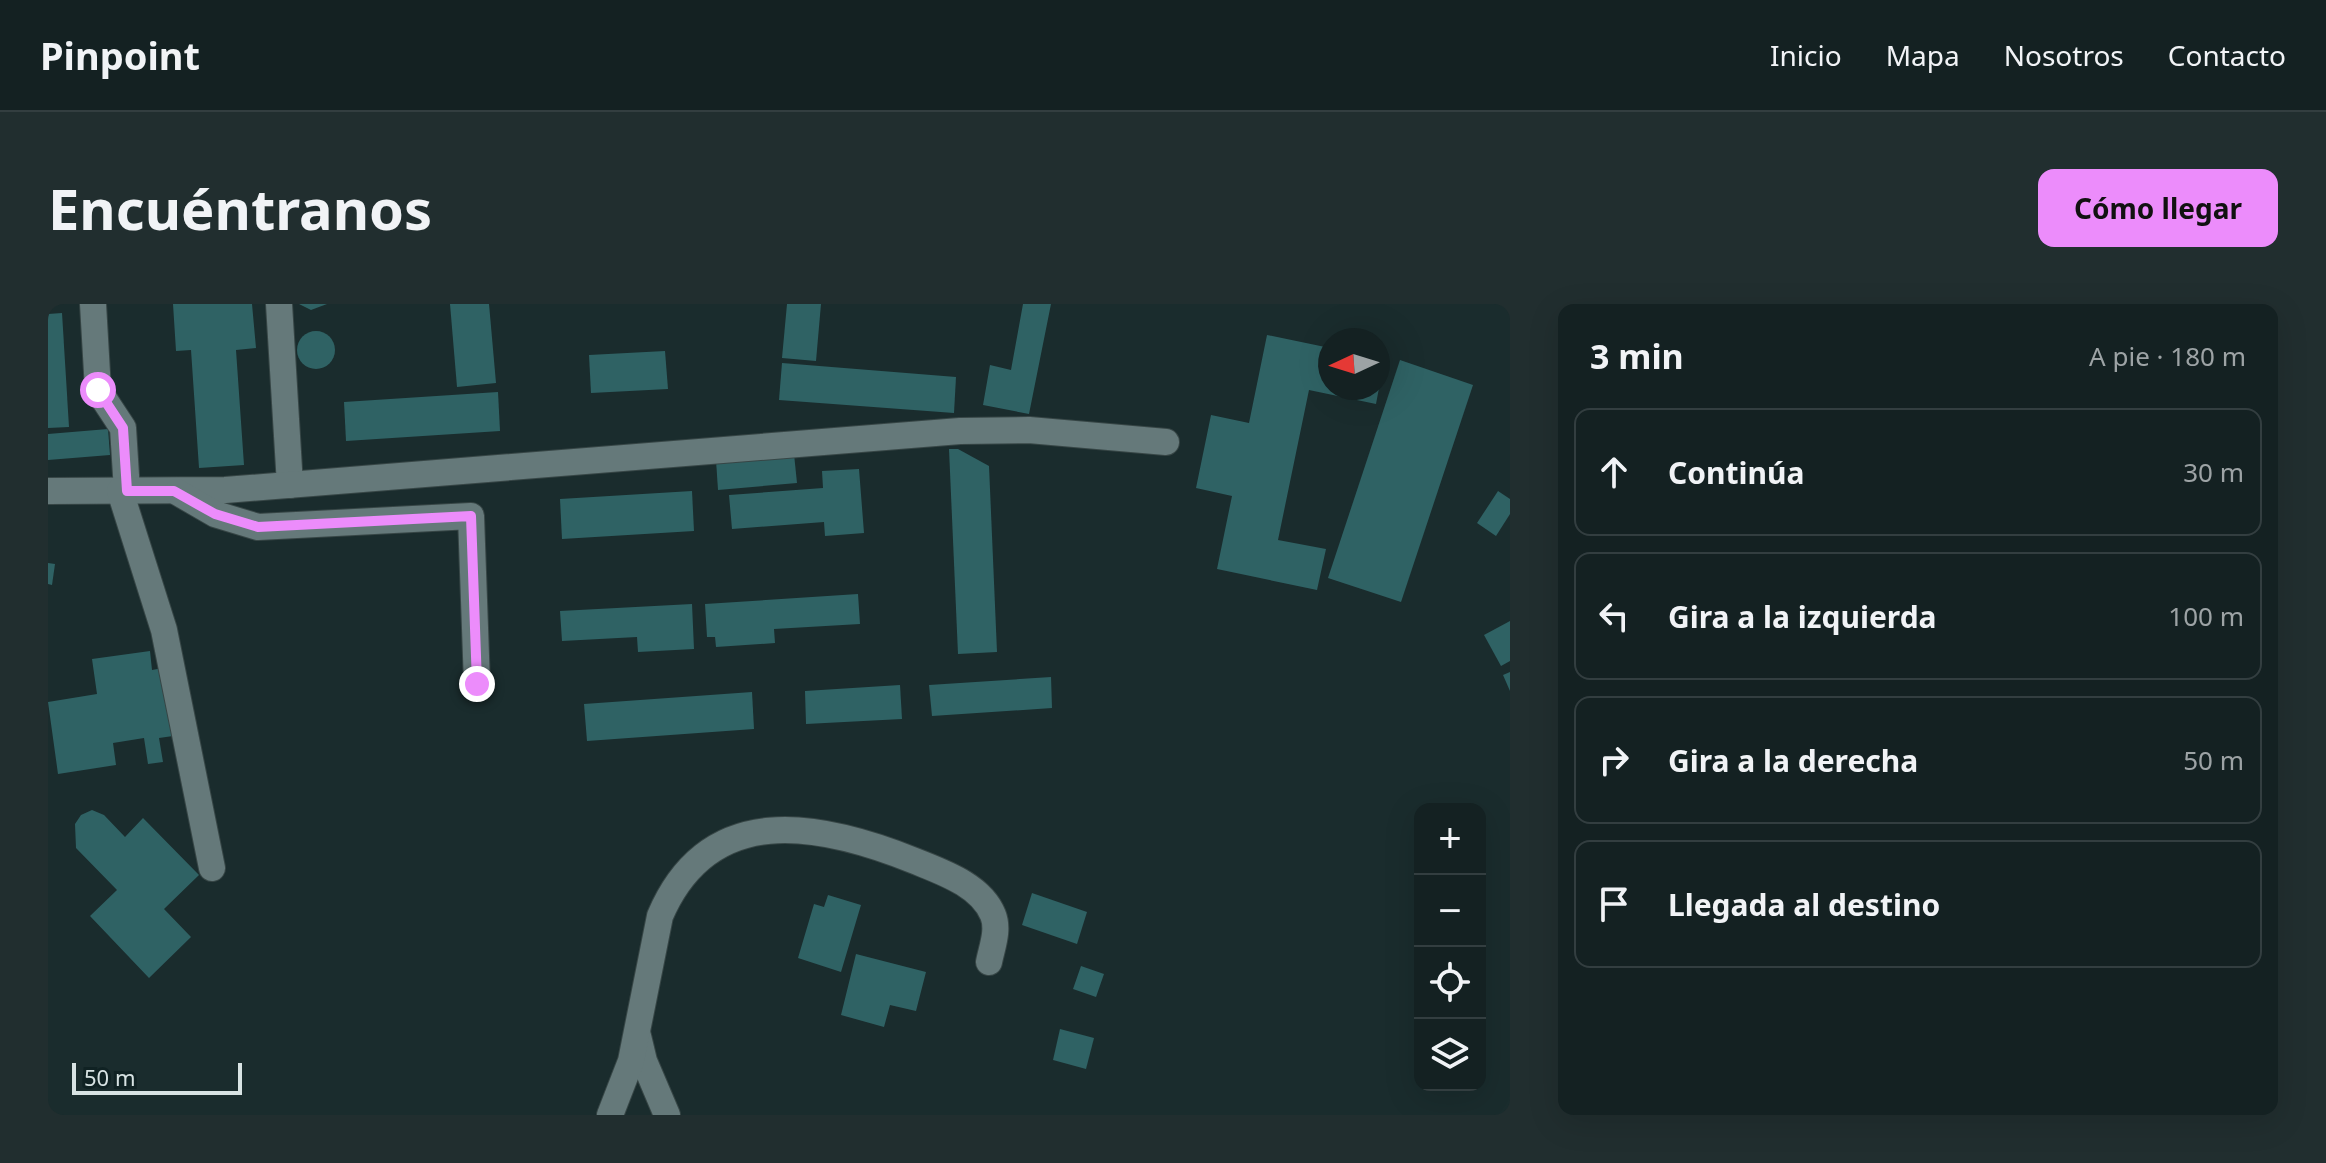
<!DOCTYPE html>
<html lang="es">
<meta charset="utf-8">
<style>
:root{--surface:#142122;--page:#212e2f;--text:#f1f3f6;--muted:#9da3a5;--line:#333e40;--accent:#ec8cfb}
body{margin:0;font-family:"Noto Sans",sans-serif;background:var(--page);color:var(--text)}
.controls{position:absolute;right:24px;bottom:24px;display:grid;overflow:hidden;border-radius:16px;box-shadow:0 8px 32px #0002}
.controls button{width:72px;height:72px;display:grid;place-items:center;padding:0;border:0;border-bottom:2px solid var(--line);background:var(--surface);color:var(--text);font:40px sans-serif}
.compass{position:absolute;left:1270px;top:24px;width:72px;height:72px;border-radius:50%;background:var(--surface);box-shadow:0 8px 32px #0002;rotate:266deg}
.scale{position:absolute;left:24px;bottom:20px;width:170px;box-sizing:border-box;padding-left:8px;border:4px solid #d8e3e3;border-top:0;font-size:22px;line-height:28px;white-space:nowrap;color:#d8e3e3;-webkit-text-stroke:6px #102223;paint-order:stroke}
.stop{position:absolute;width:24px;height:24px;margin:-18px;border:6px solid #ec8cfb;border-radius:50%;background:#fff}
.stop.end{background:#ec8cfb;border-color:#fff;box-shadow:0 2px 8px #0008}
.list{margin:0;padding:0;list-style:none}
h2{display:flex;justify-content:space-between;align-items:center;height:104px;margin:0;padding:0 32px;font-size:34px}
h2 small{font-size:26px;font-weight:400;color:var(--muted)}
.list li{display:grid;grid-template-columns:52px 1fr auto;gap:24px;align-items:center;box-sizing:border-box;height:128px;margin:0 16px 16px;padding:0 16px;border:2px solid var(--line);border-radius:16px}
.list b{display:block;font-size:30px;white-space:nowrap}
.list em{font-size:26px;font-style:normal;color:var(--muted)}
.icon{flex:none;width:44px;height:44px;fill:none;stroke:currentColor;stroke-width:2;stroke-linecap:round;stroke-linejoin:round}
.map{position:relative;flex:none;width:1462px;height:811px;overflow:hidden;border-radius:16px}
header{display:flex;align-items:center;gap:48px;box-sizing:border-box;height:112px;padding:0 40px;background:var(--surface);border-bottom:2px solid var(--line)}
header strong{font-size:38px}
nav{display:flex;gap:44px;margin-inline-start:auto;font-size:28px}
.intro{display:flex;align-items:center;justify-content:space-between;box-sizing:border-box;height:192px;padding:0 48px}
h1{margin:0;font-size:56px}
.button{padding:20px 36px;border-radius:16px;background:var(--accent);color:#111;font-size:28px;font-weight:700}
main{display:flex;gap:48px;padding:0 48px}
aside{flex:1;background:var(--surface);border-radius:16px;box-shadow:0 8px 32px #0002}
.map>svg:first-child{display:block}
.building{fill:#2f6264}
.lines{fill:none;stroke-linecap:round;stroke-linejoin:round}
.minor-casing{stroke:#374646;stroke-width:28}
.minor{stroke:#65797a;stroke-width:26}
.route{stroke:#ec8cfb;stroke-width:10}
</style>
<header>
<strong>Pinpoint</strong>
<nav><a>Inicio</a><a>Mapa</a><a>Nosotros</a><a>Contacto</a></nav>
</header>
<div class="intro"><h1>Encuéntranos</h1><a class="button">Cómo llegar</a></div>
<main>
<div class="map">
<svg width="1462" height="811" viewBox="0 0 1462 811">
<rect width="100%" height="100%" fill="#1a2c2d"/>
<!-- building -->
<g class="building">
<path d="M125,0H204L208,44L188,46L196,161L151,164L143,46L128,47Z"/>
<path d="M251,0H279L263,6Z"/>
<path d="M402,0H441L448,79L409,83Z"/>
<path d="M739,0H773L768,57L734,54Z"/>
<path d="M975,0H1003L981,110L935,101L942,61L963,66Z"/>
<path d="M14,9L21,123L0,124V10Z"/>
<circle cx="268" cy="46" r="19"/>
<path d="M1219,31L1282,44V84H1331L1328,100L1261,86L1230,236L1278,245L1269,286L1169,265L1184,192L1148,184L1163,111L1201,119Z"/>
<path d="M617,47L620,85L543,89L541,51Z"/>
<path d="M1330,54L1337,56L1331,83H1330Z"/>
<path d="M1352,56L1425,81L1353,298L1280,274Z"/>
<path d="M734,59L908,73L906,109L731,96Z"/>
<path d="M450,88L452,127L298,137L296,98Z"/>
<path d="M60,125L62,151L0,156V130Z"/>
<path d="M901,145H910L941,162L949,348L910,350Z"/>
<path d="M746,150L749,179L670,186L668,156Z"/>
<path d="M811,165L816,229L777,232L776,218L684,225L681,191L775,184L774,167Z"/>
<path d="M644,187L646,227L514,235L512,195Z"/>
<path d="M1450,187L1462,195V210L1448,232L1429,219Z"/>
<path d="M0,259L7,260L4,281L0,280Z"/>
<path d="M810,290L812,320L726,325L727,339L668,343L667,333H659L657,300Z"/>
<path d="M644,300L646,345L590,348L589,333L514,337L512,307Z"/>
<path d="M1462,317V357L1453,362L1436,331Z"/>
<path d="M102,347L104,366L115,364L125,432L111,434L115,458L100,460L96,434L65,439L68,461L10,470L0,398L49,390L44,355Z"/>
<path d="M1462,368V387L1455,371Z"/>
<path d="M1003,373L1004,404L884,412L881,381Z"/>
<path d="M852,381L854,415L758,420L757,387Z"/>
<path d="M704,388L706,425L539,437L536,400Z"/>
<path d="M44,506L56,511L77,533L95,514L151,571L116,605L143,633L101,674L42,612L69,586L28,544L27,520L33,511Z"/>
<path d="M984,589L1039,608L1029,640L974,621Z"/>
<path d="M780,591L813,601L793,668L750,654L766,600L776,603Z"/>
<path d="M808,650L878,668L868,707L842,701L836,723L793,711Z"/>
<path d="M1033,662L1056,670L1048,693L1025,685Z"/>
<path d="M1012,725L1046,734L1038,765L1005,756Z"/>
</g>
<g class="lines">
<defs>
<g id="minor">
<path d="M45,0L50,86L75,124L79,187"/>
<path d="M231,0L242,181"/>
<path d="M0,187L177,186L912,127L981,126L1118,138"/>
<path d="M72,187L116,326L164,564"/>
<path d="M129,188L167,210L210,223L423,212L429,380"/>
<path d="M590,732L596,757L619,811"/>
<path d="M562,811L583,757L612,612C661,497 770,518 867,557C894,568 933,581 945,611C951,626 944,643 941,658"/>
</g>
</defs>
<!-- minor casing -->
<use href="#minor" class="minor-casing"/>
<!-- minor -->
<use href="#minor" class="minor"/>
</g>
<g class="lines">
<!-- route -->
<path class="route" d="M50,86L75,124L79,187H126L167,210L210,223L423,212L429,380"/>
</g>
</svg>
<div class="controls">
<button>+</button>
<button>−</button>
<button><svg class="icon" aria-label="locate" viewBox="0 0 24 24"><circle cx="12" cy="12" r="6"/><path d="M12 2v4M12 18v4M2 12h4M18 12h4"/></svg></button>
<button><svg class="icon" aria-label="layers" viewBox="0 0 24 24"><path d="M12 4l9 5-9 5-9-5zM3 14l9 5 9-5"/></svg></button>
</div>
<svg class="compass" viewBox="-18 -18 36 36"><path d="M0-13l5 13h-10z" fill="#e53935"/><path d="M0 13l5-13h-10z" fill="#9da3a5"/></svg>
<div class="scale">50 m</div>
<div class="stop" style="left:50px;top:86px"></div>
<div class="stop end" style="left:429px;top:380px"></div>
</div>
<aside>
<h2>3 min<small>A pie · 180 m</small></h2>
<ul class="list">
<li><svg class="icon" aria-label="ahead" viewBox="0 0 24 24"><path d="M12 20V5M6 11l6-6 6 6"/></svg><div><b>Continúa</b></div><em>30 m</em></li>
<li><svg class="icon" aria-label="left" viewBox="0 0 24 24"><path d="M17 20v-9H6M10 6l-5 5 5 5"/></svg><div><b>Gira a la izquierda</b></div><em>100 m</em></li>
<li><svg class="icon" aria-label="right" viewBox="0 0 24 24"><path d="M7 20v-9h11M14 6l5 5-5 5"/></svg><div><b>Gira a la derecha</b></div><em>50 m</em></li>
<li><svg class="icon" aria-label="arrive" viewBox="0 0 24 24"><path d="M6 21V4h12l-3 4 3 4H6"/></svg><div><b>Llegada al destino</b></div></li>
</ul>
</aside>
</main>
